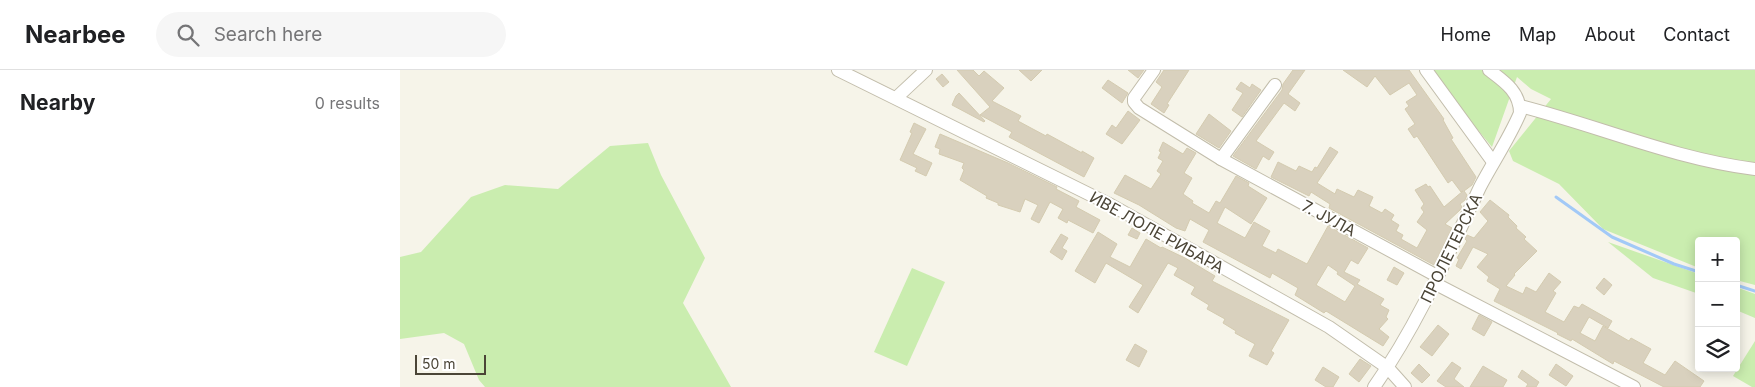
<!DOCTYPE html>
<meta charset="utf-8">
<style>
:root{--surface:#fff;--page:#f6f6f6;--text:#202124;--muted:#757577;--line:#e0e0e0}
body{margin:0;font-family:Inter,sans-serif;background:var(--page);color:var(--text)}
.controls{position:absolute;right:15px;bottom:15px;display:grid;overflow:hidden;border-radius:5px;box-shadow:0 2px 12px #0003}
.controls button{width:45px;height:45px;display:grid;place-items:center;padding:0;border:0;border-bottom:1px solid var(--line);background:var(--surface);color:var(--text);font:25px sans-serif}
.scale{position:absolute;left:15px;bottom:12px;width:71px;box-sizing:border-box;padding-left:5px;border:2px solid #4b4537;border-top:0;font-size:14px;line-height:18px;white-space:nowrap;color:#4b4537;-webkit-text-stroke:4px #fff;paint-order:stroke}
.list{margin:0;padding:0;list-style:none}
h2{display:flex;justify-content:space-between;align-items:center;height:65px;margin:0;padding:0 20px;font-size:21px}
h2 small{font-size:16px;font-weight:400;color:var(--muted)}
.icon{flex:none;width:28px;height:28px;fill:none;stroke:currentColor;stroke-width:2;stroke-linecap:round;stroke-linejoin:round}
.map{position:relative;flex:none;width:1355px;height:317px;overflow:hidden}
header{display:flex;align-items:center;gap:30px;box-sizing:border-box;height:70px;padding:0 25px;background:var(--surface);border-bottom:1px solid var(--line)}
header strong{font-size:24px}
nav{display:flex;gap:28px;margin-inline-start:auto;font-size:18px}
.search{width:350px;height:45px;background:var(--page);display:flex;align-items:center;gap:12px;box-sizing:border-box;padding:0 18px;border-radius:28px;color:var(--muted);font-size:19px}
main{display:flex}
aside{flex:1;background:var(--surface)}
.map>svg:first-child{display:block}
.green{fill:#caedaf}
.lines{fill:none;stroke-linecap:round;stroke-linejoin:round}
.stream{stroke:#a2c9f7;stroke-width:3}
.building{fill:#d9d1be;stroke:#d4cbb0;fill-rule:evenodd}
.minor-casing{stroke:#c2bdab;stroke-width:14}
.minor{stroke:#fff;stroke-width:12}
.labels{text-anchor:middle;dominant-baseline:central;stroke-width:4;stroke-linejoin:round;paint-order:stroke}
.street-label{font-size:16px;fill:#4b4537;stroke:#fff}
</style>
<header>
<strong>Nearbee</strong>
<div class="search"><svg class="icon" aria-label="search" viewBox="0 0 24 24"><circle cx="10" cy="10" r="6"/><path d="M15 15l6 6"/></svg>Search here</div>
<nav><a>Home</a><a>Map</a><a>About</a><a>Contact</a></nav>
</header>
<main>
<aside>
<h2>Nearby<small>0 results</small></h2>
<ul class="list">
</ul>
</aside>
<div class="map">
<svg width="1355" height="317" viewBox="0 0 1355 317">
<rect width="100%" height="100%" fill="#f6f4e9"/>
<!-- green -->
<g class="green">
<path d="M1028,0H1355V215L1336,210V171H1299V198L1203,159L1159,114L1113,91L1109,81L1151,29L1131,19L1117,7L1092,77Z"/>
<path d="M248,73L261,105L305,188L283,233L331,317H85L79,310L64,274L44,263L0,269V187L21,182L71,127L105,115L158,119L210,76Z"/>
<path d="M1208,172L1299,204V224L1253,208Z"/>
<path d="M512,198L545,212L507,296L474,282Z"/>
<path d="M1336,217L1355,224V248L1336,240Z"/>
<path d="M1355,271V317H1352L1333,306Z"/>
</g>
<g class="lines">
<!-- stream -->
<g class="stream">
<path d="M1156,127L1212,167L1274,194L1299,202"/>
<path d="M1336,215L1355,221"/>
</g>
</g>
<!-- building -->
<g class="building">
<path d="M557,0H573L579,6L584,1L604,18L592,31L621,46L618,51L631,58L646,66L647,64L682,83V81L694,88L684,107L609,67L612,62L580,45L590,37Z"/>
<path d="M619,0H642L631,11Z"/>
<path d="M728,0H744L738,8Z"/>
<path d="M764,0H789L767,34L769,35L764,43L751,34L762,17L756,12Z"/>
<path d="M893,0H905L888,24L900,33L895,41L884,33L856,71L874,82L869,90L863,86L856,99L833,86L882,20L883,14Z"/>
<path d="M943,0H1009L1044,49L1043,50L1053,68L1051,69L1076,107L1072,115L1064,121L1067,125L1065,130L1060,134L1062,137L1060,140L1045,154L1052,158L1034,195L929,138L930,134L911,122L909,126L871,107L878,92L896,101L899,96L912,102L915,97L917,98L930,77L938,82L917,113L935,124L937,119L954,127L958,120L973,127L969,136L982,143L985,139L994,145L991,150L999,155L996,161L1003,165L1001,169L1017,178L1027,160L1017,152L1024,142L1021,138L1024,134L1015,120L1026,114L1028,117L1030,116L1044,137L1063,121L1061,122L1052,110L1048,113L1017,66L1014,68L1008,59L1015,54L1005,39L1009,36L1006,32L1017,25L1009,13L990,25L975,6L967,17Z"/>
<path d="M542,4L549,12L543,17L536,9Z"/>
<path d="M708,10L728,23L722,33L702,18Z"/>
<path d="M841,12L850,18L852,14L861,20L842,47L832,40L843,23L836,19Z"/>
<path d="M559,23L585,51L584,52L552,35L556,26Z"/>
<path d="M728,41L740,50L722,74L706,64L712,55L716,58Z"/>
<path d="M809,44L831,61L819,78L796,64Z"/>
<path d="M514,53L526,59L513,84L532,93L526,106L515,101L517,98L500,90L512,63L510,62Z"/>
<path d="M540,64L608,93L657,117L656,119L679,131L676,137L700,150L693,163L668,150L667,153L658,148L663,139L650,132L639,153L631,149L638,135L625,129L620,142L598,135V133L586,128L587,126L560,110L564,100L562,98L564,93L539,84L540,79L535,77Z"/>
<path d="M763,72L783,84L787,78L796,83L784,103L792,108L783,124L793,131L792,133L809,143L816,131L820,133L836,106L849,113L848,116L867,128L851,154L825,137L817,153L845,168L854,152L870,161L862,176L876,183L878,179L907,194L928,156L968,178L958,194L951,190L944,202L960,210L957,214L984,229L980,235L989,240L986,247L988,249L979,259L989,267L983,276L926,241L924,243L895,225L898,218L872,203L870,208L803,172L809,160L790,149L785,161L776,158L739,135L714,123L725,105L751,119L761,104L757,101L763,91L758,88L761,82L759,81ZM928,195L938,202L937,204L955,216L945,232L916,215Z"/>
<path d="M1090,130L1109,145L1108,147L1117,156L1116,158L1126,167L1124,169L1137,181L1114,204L1115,205L1106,216L1123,224L1126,217L1136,222L1149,203L1161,212L1153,221L1156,223L1145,242L1164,252L1174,236L1179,238L1182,234L1212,251L1208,258L1189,247L1180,263L1195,271L1203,256L1229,271L1231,268L1251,279L1243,293L1265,305L1275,291L1304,311L1300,317H1264L1214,291L1213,294L1172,269L1171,271L1157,264L1158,263L1094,231L1100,219L1087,211L1089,207L1077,197L1088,184L1073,177L1061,199L1056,196L1059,189L1057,188L1067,171L1065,169L1067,165L1074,168L1088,151L1080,142Z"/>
<path d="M732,158L740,163L737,169L728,165Z"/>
<path d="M698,162L717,174L710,187L730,197L746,169L761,178L762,177L785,188L815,206L812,211L889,250L871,281L874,283L867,295L849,286L855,274L835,263L836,261L823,253L825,249L807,239L809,235L791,224L795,217L774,205L778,198L768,193L738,243L729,237L743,215L706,193L695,213L675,201Z"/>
<path d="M661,164L668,168L662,178L667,181L662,190L650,182Z"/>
<path d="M994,197L1004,203L997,215L987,210Z"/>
<path d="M1204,208L1212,215L1204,225L1196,218Z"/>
<path d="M1079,245L1092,252L1084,266L1072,259Z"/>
<path d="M1038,255L1049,264L1032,286L1020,277Z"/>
<path d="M735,274L747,281L739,297L726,290Z"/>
<path d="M960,289L971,296L959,312L949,304Z"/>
<path d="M1052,292L1061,298L1054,309L1064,317H1046L1037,311Z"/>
<path d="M1019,294L1030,305L1022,313L1011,303Z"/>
<path d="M1156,294L1173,306L1166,316L1149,305Z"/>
<path d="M1083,296L1107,310L1103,317H1070Z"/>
<path d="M923,297L939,307L933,317H926L915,310Z"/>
<path d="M1122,300L1139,312L1136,317H1126L1128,314L1118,307Z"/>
</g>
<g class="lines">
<defs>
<g id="minor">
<path d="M438,0L711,135L929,257L988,298L1005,317"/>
<path d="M754,0L734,28V32L739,38L821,89L1037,206"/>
<path d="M1026,0L1093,92"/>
<path d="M496,28L526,0"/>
<path d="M1120,36C1199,56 1274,89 1355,99"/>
<path d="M821,89L875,15"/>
<path d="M1034,213L1234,317"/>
<path d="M974,317C1017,256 1048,185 1080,117C1093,92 1109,69 1120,43C1120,22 1105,12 1089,0"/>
</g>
</defs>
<!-- minor casing -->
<use href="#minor" class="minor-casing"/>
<!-- minor -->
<use href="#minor" class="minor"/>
</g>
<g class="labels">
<!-- street labels -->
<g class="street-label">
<text transform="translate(929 148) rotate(28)">7. ЈУЛА</text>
<text transform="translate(757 162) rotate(29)">ИВЕ ЛОЛЕ РИБАРА</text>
<text transform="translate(1051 178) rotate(-64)">ПРОЛЕТЕРСКА</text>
</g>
</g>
</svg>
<div class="controls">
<button>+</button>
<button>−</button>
<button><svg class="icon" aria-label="layers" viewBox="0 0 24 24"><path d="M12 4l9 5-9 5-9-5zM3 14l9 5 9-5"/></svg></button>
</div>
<div class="scale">50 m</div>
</div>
</main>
